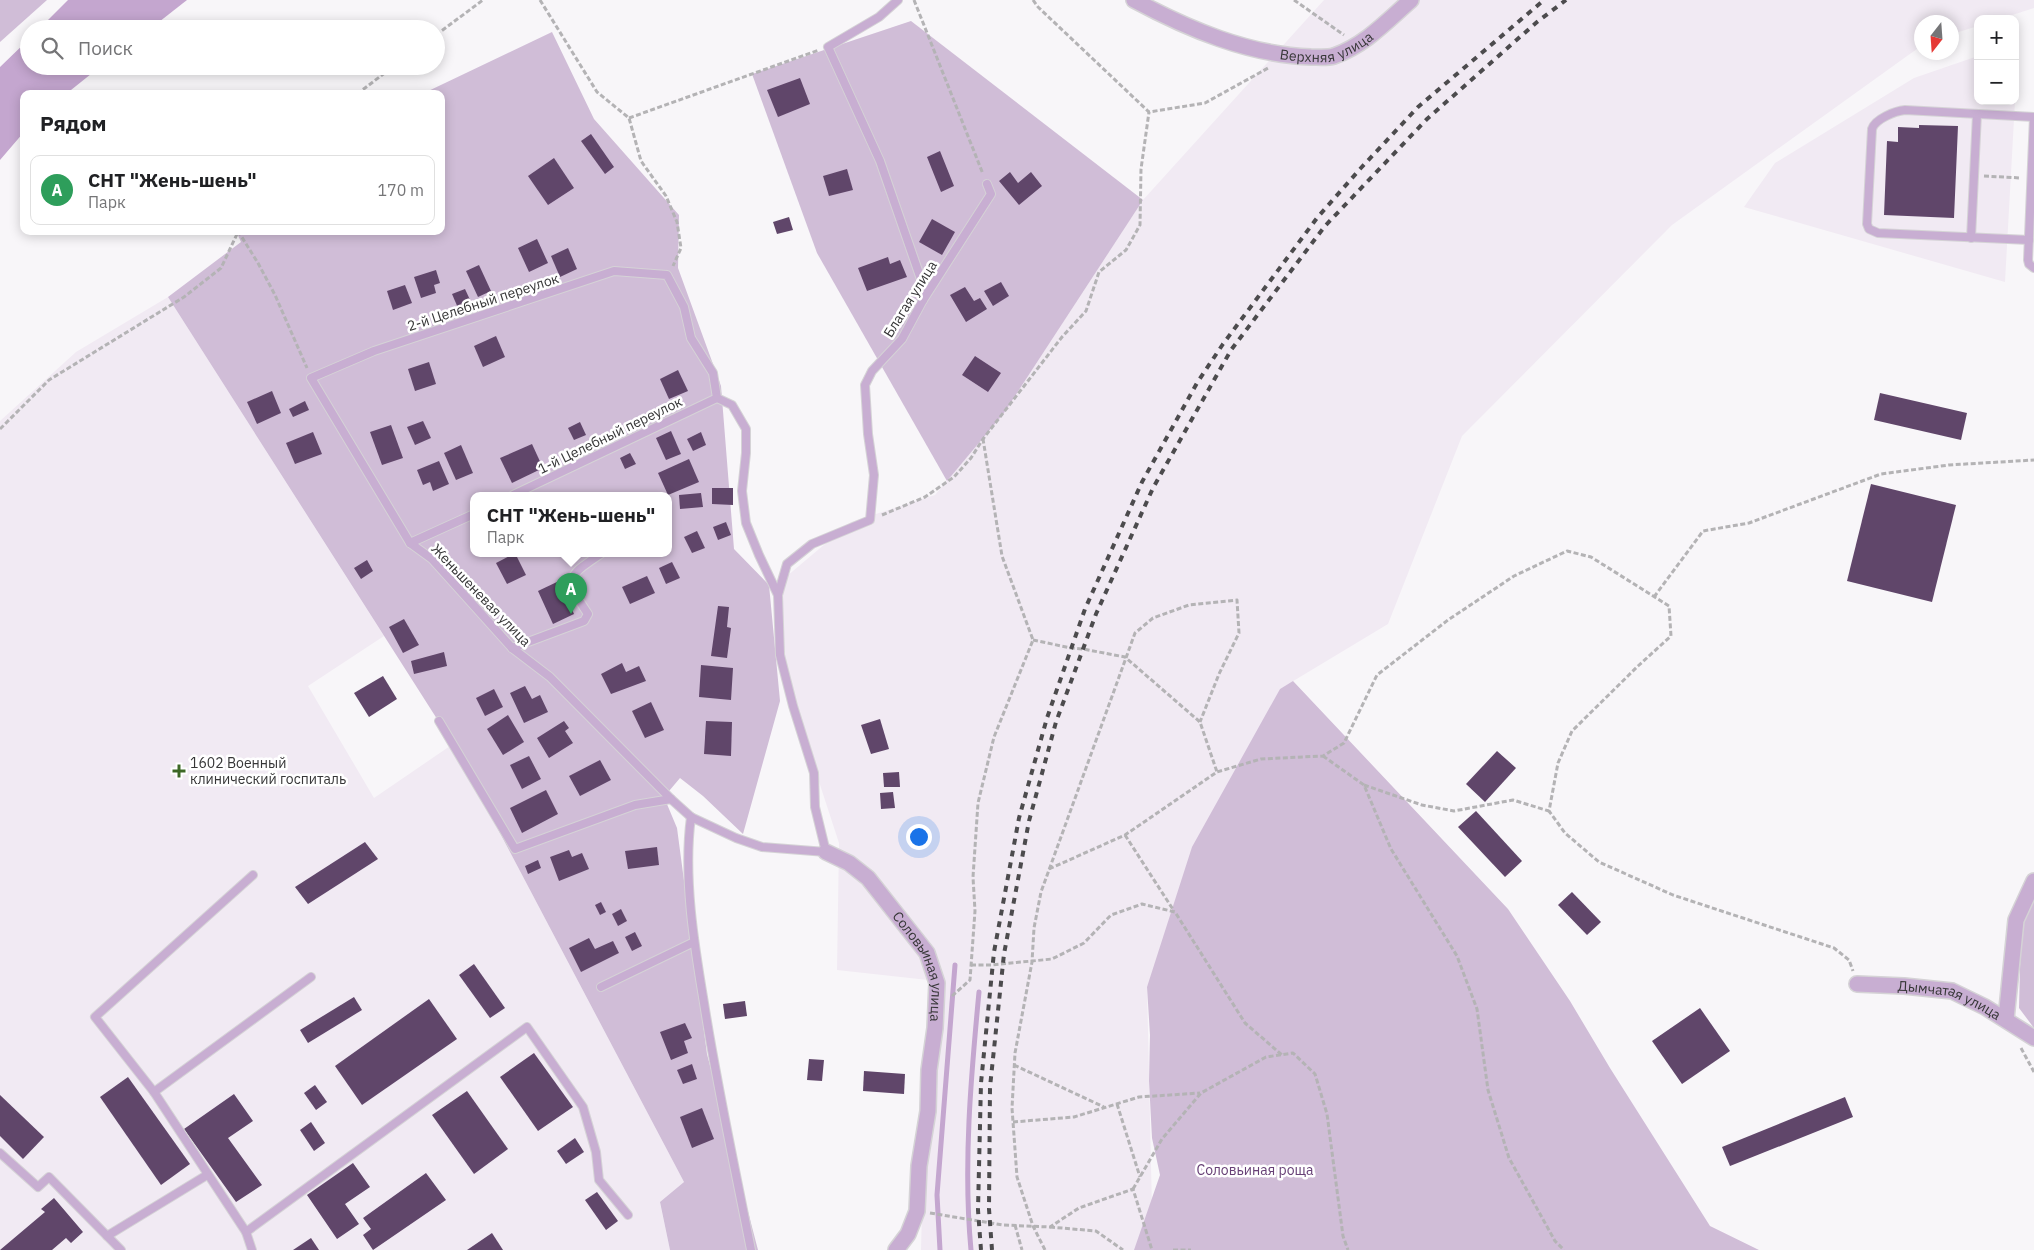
<!DOCTYPE html>
<html lang="ru">
<meta charset="utf-8">
<style>
:root{--surface:#fff;--page:#f6f6f6;--text:#202124;--muted:#757577;--line:#e0e0e0;--accent:#7c3aed}
body{margin:0;font-family:"IBM Plex Sans",sans-serif;background:var(--page);color:var(--text)}
.controls{position:absolute;right:15px;top:15px;display:grid;overflow:hidden;border-radius:10px;box-shadow:0 2px 12px #0003}
.controls button{width:45px;height:45px;display:grid;place-items:center;padding:0;border:0;border-bottom:1px solid var(--line);background:var(--surface);color:var(--text);font:25px sans-serif}
.compass{position:absolute;left:1914px;top:15px;width:45px;height:45px;border-radius:50%;background:var(--surface);box-shadow:0 2px 12px #0003;rotate:197deg}
.you{position:absolute;left:918px;top:836px;width:18px;height:18px;margin:-12px;border:4px solid #fff;border-radius:50%;background:#1a73e8;box-shadow:0 0 0 8px #1a73e833}
.badge{display:grid;place-items:center;width:32px;height:32px;border-radius:50%;background:var(--accent);color:#fff;font-size:16px;font-weight:700}
.pin{position:absolute;translate:-50% -41px;filter:drop-shadow(0 1px 2px #0008)}
.pin::after{content:'';position:absolute;top:26px;width:18px;height:15px;background:inherit;clip-path:polygon(0 0,100% 0,50% 100%)}
.popup{position:absolute;left:470px;top:492px;width:202px;height:65px;box-sizing:border-box;display:grid;place-content:center;border-radius:10px;background:var(--surface);filter:drop-shadow(0 1px 4px #0005);font-size:16px;white-space:nowrap;color:var(--muted)}
.popup b{font-size:19px;color:var(--text)}
.popup::after{content:'';position:absolute;left:50%;top:100%;margin-left:-10px;border:10px solid transparent;border-top-color:var(--surface)}
.list{margin:0;padding:0;list-style:none}
h2{display:flex;justify-content:space-between;align-items:center;height:65px;margin:0;padding:0 20px;font-size:21px}
h2 small{font-size:16px;font-weight:400;color:var(--muted)}
.list li{display:grid;grid-template-columns:32px 1fr auto;gap:15px;align-items:center;box-sizing:border-box;height:70px;margin:0 10px 10px;padding:0 10px;border:1px solid var(--line);border-radius:10px}
.list b{display:block;font-size:19px;white-space:nowrap}
.list p{margin:0;font-size:16px;white-space:nowrap;color:var(--muted)}
.list em{font-size:16px;font-style:normal;color:var(--muted)}
.icon{flex:none;width:28px;height:28px;fill:none;stroke:currentColor;stroke-width:2;stroke-linecap:round;stroke-linejoin:round}
.map{position:relative;flex:none;width:2034px;height:1250px;overflow:hidden}
.search{position:absolute;background:var(--surface);box-shadow:0 2px 12px #0003;left:20px;top:20px;width:425px;height:55px;display:flex;align-items:center;gap:12px;box-sizing:border-box;padding:0 18px;border-radius:28px;color:var(--muted);font-size:19px}
.panel{position:absolute;background:var(--surface);box-shadow:0 2px 12px #0003;left:20px;top:90px;width:425px;height:145px;border-radius:10px}
.map>svg:first-child{display:block}
.built{fill:#f1eaf3}
.green{fill:#d0bdd7;fill-rule:evenodd}
.water{fill:#c4a6cf}
.lines{fill:none;stroke-linecap:round;stroke-linejoin:round}
.stream{stroke:#c4a6cf;stroke-width:5}
.building{fill:#60466a}
.lane-casing{stroke:#d5d3d6;stroke-width:10}
.street-casing{stroke:#d5d3d6;stroke-width:18}
.path{stroke:#b4b3b5;stroke-width:3;stroke-dasharray:5 2.5;stroke-linecap:butt}
.lane{stroke:#c8aed2;stroke-width:8}
.street{stroke:#c8aed2;stroke-width:15}
.rail{stroke:#4c4b4d;stroke-width:4;stroke-dasharray:6 6;stroke-linecap:butt}
.poi-dot{fill:#3d6826;stroke:#fff;stroke-width:2}
.labels{text-anchor:middle;dominant-baseline:central;stroke-width:5;stroke-linejoin:round;paint-order:stroke}
.street-label{font-size:14px;fill:#363637;stroke:#fff}
.poi-label{font-size:14px;fill:#363637;stroke:#fff;text-anchor:start}
.park-label{font-size:14px;fill:#674076;stroke:#fff}
</style>
<div class="map">
<svg width="2034" height="1250" viewBox="0 0 2034 1250">
<rect width="100%" height="100%" fill="#f8f6f9"/>
<!-- built -->
<g class="built">
<path d="M1324,0H2034V8L2000,19H1978V26L1952,34V22H1922L1921,46L1672,225L1462,436L1388,624L1280,689L1147,987L1152,1209L1163,1250H921L928,980L837,970L839,843L792,699L774,587L851,522L935,495L1004,413L1143,200Z"/>
<path d="M1978,56V101H2015L2005,282L1744,207L1775,163L1914,78Z"/>
<path d="M168,297L384,636L308,686L374,798L453,744L684,1182L660,1203L670,1250H0V421L76,352Z"/>
</g>
<!-- green -->
<g class="green">
<path d="M0,0H47L0,42Z"/>
<path d="M911,21L1143,200L1004,413L947,481L817,253L752,74Z"/>
<path d="M552,32L594,119L679,215L678,268L721,386L734,549L769,585L780,701L743,834L703,796L680,778L664,797L677,828L707,1054L758,1250H670L660,1202L684,1182L453,744L168,297L241,242L236,231H441V94H422ZM474,495H668V553H474Z"/>
<path d="M1293,681L1508,909L1570,1001L1610,1068L1710,1226L1759,1250H1134L1160,1175L1152,1138L1149,1081L1150,1035L1147,987L1192,847L1280,689Z"/>
<path d="M2034,888V1028L2019,1008L2021,928Z"/>
</g>
<!-- water -->
<g class="water">
<path d="M68,0H187L150,29H39Z"/>
<path d="M29,39V66H101L66,94H24V132L0,160V67Z"/>
</g>
<g class="lines">
<!-- stream -->
<g class="stream">
<path d="M940,1250L937,1195L955,965"/>
<path d="M971,1250C963,1166 971,1076 979,992"/>
</g>
</g>
<!-- building -->
<g class="building">
<path d="M800,78L810,104L778,117L767,90Z"/>
<path d="M1919,125L1958,126L1954,218L1884,215L1887,141L1898,142V127L1919,128Z"/>
<path d="M591,134L614,167L605,174L581,141Z"/>
<path d="M940,151L954,186L941,192L927,157Z"/>
<path d="M554,158L574,188L548,205L528,176Z"/>
<path d="M847,169L853,190L829,196L823,176Z"/>
<path d="M1010,172L1018,183L1031,172L1042,186L1019,205L999,181Z"/>
<path d="M789,217L793,230L777,234L773,222Z"/>
<path d="M932,219L955,232L942,255L919,242Z"/>
<path d="M537,239L548,263L529,272L518,248Z"/>
<path d="M568,248L577,269L560,277L551,256Z"/>
<path d="M888,257L890,264L900,260L907,277L867,291L858,268Z"/>
<path d="M479,265L491,291L478,297L466,271Z"/>
<path d="M436,270L440,283L434,285L436,293L421,298L414,277Z"/>
<path d="M1001,282L1009,296L993,306L984,291Z"/>
<path d="M405,285L412,303L393,310L387,291Z"/>
<path d="M965,287L974,301L980,298L987,309L966,322L950,295Z"/>
<path d="M465,289L471,302L458,308L452,294Z"/>
<path d="M496,336L505,357L483,367L474,346Z"/>
<path d="M975,356L1001,373L988,392L962,375Z"/>
<path d="M429,362L436,384L415,391L408,369Z"/>
<path d="M678,370L688,391L669,399L660,379Z"/>
<path d="M272,391L281,413L257,424L247,402Z"/>
<path d="M1880,393L1967,413L1961,440L1874,420Z"/>
<path d="M305,401L309,410L293,417L289,409Z"/>
<path d="M423,421L431,438L415,445L407,427Z"/>
<path d="M580,422L586,435L574,440L568,428Z"/>
<path d="M391,425L403,458L382,465L370,432Z"/>
<path d="M671,431L681,454L666,460L656,438Z"/>
<path d="M313,432L322,454L295,464L286,443Z"/>
<path d="M701,432L706,445L693,451L687,439Z"/>
<path d="M532,444L543,468L512,483L500,458Z"/>
<path d="M461,445L473,473L456,480L444,453Z"/>
<path d="M630,453L636,464L625,469L620,458Z"/>
<path d="M689,459L699,482L668,495L658,473Z"/>
<path d="M439,461L449,484L433,491L430,482L423,485L417,470Z"/>
<path d="M1871,484L1956,505L1932,602L1847,581Z"/>
<path d="M712,488H733V505L712,504Z"/>
<path d="M701,493L703,507L680,509L679,495Z"/>
<path d="M726,522L731,535L718,540L713,527Z"/>
<path d="M697,531L705,548L692,553L684,537Z"/>
<path d="M515,553L526,575L507,584L496,563Z"/>
<path d="M367,560L373,571L361,579L354,568Z"/>
<path d="M672,562L680,578L666,584L659,568Z"/>
<path d="M647,576L655,593L630,604L622,587Z"/>
<path d="M559,581L574,614L553,624L538,591Z"/>
<path d="M718,606L729,607L727,627L731,628L727,658L711,656Z"/>
<path d="M404,619L419,645L403,653L389,627Z"/>
<path d="M444,652L447,666L414,674L411,661Z"/>
<path d="M622,663L626,672L639,666L646,681L611,694L601,674Z"/>
<path d="M701,665L733,668L731,700L699,697Z"/>
<path d="M383,676L397,699L369,717L354,693Z"/>
<path d="M525,686L532,699L540,695L548,712L524,723L510,693Z"/>
<path d="M494,689L503,707L485,716L476,698Z"/>
<path d="M651,702L664,730L645,738L632,711Z"/>
<path d="M508,715L524,742L503,755L487,729Z"/>
<path d="M880,719L889,749L871,754L861,725Z"/>
<path d="M564,721L569,728L565,731L573,743L549,758L537,738Z"/>
<path d="M706,721L732,722L731,756L704,754Z"/>
<path d="M1497,751L1516,768L1485,802L1466,784Z"/>
<path d="M529,756L541,779L522,789L510,765Z"/>
<path d="M600,760L611,780L580,796L569,776Z"/>
<path d="M899,772L900,787H884L883,773Z"/>
<path d="M546,790L558,814L522,833L510,808Z"/>
<path d="M893,792L895,808L881,809L880,793Z"/>
<path d="M1476,811L1522,861L1505,877L1458,827Z"/>
<path d="M365,842L378,859L308,904L295,887Z"/>
<path d="M657,847L659,865L628,869L625,851Z"/>
<path d="M569,850L572,857L582,853L589,869L559,881L550,857Z"/>
<path d="M538,860L541,868L528,874L525,866Z"/>
<path d="M1572,892L1601,922L1587,935L1558,905Z"/>
<path d="M601,902L606,912L600,915L595,905Z"/>
<path d="M621,909L627,921L618,926L612,914Z"/>
<path d="M635,932L642,946L632,951L625,937Z"/>
<path d="M589,938L595,949L613,941L619,953L581,972L569,948Z"/>
<path d="M474,964L505,1008L490,1018L459,975Z"/>
<path d="M354,997L362,1010L308,1043L300,1030Z"/>
<path d="M429,999L457,1039L362,1105L335,1066Z"/>
<path d="M745,1001L747,1016L725,1019L723,1004Z"/>
<path d="M1700,1008L1730,1051L1682,1084L1652,1041Z"/>
<path d="M685,1023L692,1038L684,1041L688,1053L671,1060L660,1032Z"/>
<path d="M534,1053L573,1107L538,1131L500,1077Z"/>
<path d="M809,1059L824,1060L822,1081L807,1080Z"/>
<path d="M692,1064L697,1079L683,1084L677,1070Z"/>
<path d="M864,1071L905,1074L904,1094L863,1091Z"/>
<path d="M128,1077L190,1164L161,1185L100,1097Z"/>
<path d="M315,1085L327,1102L316,1110L304,1093Z"/>
<path d="M467,1091L508,1149L474,1174L432,1115Z"/>
<path d="M234,1094L253,1121L228,1138L262,1185L236,1202L184,1129Z"/>
<path d="M0,1095L44,1137L23,1159L0,1136Z"/>
<path d="M1845,1097L1853,1117L1730,1166L1722,1147Z"/>
<path d="M702,1108L714,1139L692,1148L680,1117Z"/>
<path d="M311,1122L325,1143L314,1151L300,1130Z"/>
<path d="M575,1138L584,1152L566,1164L557,1151Z"/>
<path d="M353,1163L370,1187L345,1204L359,1224L337,1239L307,1195Z"/>
<path d="M426,1173L446,1200L373,1250L363,1235L371,1229L363,1218Z"/>
<path d="M597,1192L618,1221L606,1230L585,1200Z"/>
<path d="M54,1198L83,1232L71,1243L66,1238L52,1250H0L45,1212L41,1209Z"/>
<path d="M492,1233L503,1250H467Z"/>
<path d="M311,1238L319,1250H293Z"/>
</g>
<g class="lines">
<defs>
<g id="lane">
<path d="M898,0L879,17L828,47L880,161L923,285V300"/>
<path d="M2034,117L2028,260L2029,264L2034,268"/>
<path d="M1971,238L1977,114"/>
<path d="M2029,240L1878,233L1869,229L1867,224L1872,129C1875,119 1895,111 1905,110L2034,117"/>
<path d="M614,271L667,275L684,307L691,338L713,373L717,398L732,405L746,429V453L742,491L746,523L759,555L778,595L780,655L793,706L814,773L815,807L826,852L762,847L736,838L691,817L671,799L550,677L512,648L432,559L410,543L311,378L374,351Z"/>
<path d="M513,495L717,398"/>
<path d="M410,543L474,514"/>
<path d="M778,595L787,564L812,544L870,520L874,475L868,434L865,385L872,371L902,339L923,300L991,194L987,184"/>
<path d="M512,648L584,621L588,614C563,577 567,577 602,553"/>
<path d="M439,721L515,849L635,805L671,799"/>
<path d="M691,817C683,876 694,944 704,1003C717,1086 735,1168 751,1250"/>
<path d="M253,875L95,1017L154,1092L311,977"/>
<path d="M601,987L694,942"/>
<path d="M154,1092L246,1232L252,1250"/>
<path d="M0,1153L38,1187L49,1177L121,1250"/>
<path d="M246,1232L527,1027L583,1107L596,1152L599,1180L628,1215"/>
<path d="M107,1236L207,1175"/>
</g>
<g id="street">
<path id="s1" d="M1134,0C1188,29 1249,55 1311,57C1319,57 1327,58 1334,56C1365,45 1387,21 1411,0"/>
<path id="s2" d="M826,852L849,863L868,878L927,953L937,983L935,1028L929,1070L928,1111L919,1166L917,1211L908,1234L896,1250"/>
<path id="s3" d="M1857,984L1904,986L1952,991L1985,1007L2034,1038"/>
<path d="M2006,1019L2016,920L2034,881"/>
</g>
</defs>
<!-- lane casing -->
<use href="#lane" class="lane-casing"/>
<!-- street casing -->
<use href="#street" class="street-casing"/>
<!-- path -->
<g class="path">
<path d="M540,0L597,92L629,118L641,161L666,196L677,222L681,248L673,266"/>
<path d="M914,0L983,174"/>
<path d="M1033,0L1038,7L1149,112L1205,103L1270,67"/>
<path d="M1294,0L1344,35"/>
<path d="M436,35L483,0"/>
<path d="M357,94L394,66"/>
<path d="M629,118L819,50"/>
<path d="M1984,176L2021,178"/>
<path d="M238,231L258,263L275,295L307,368"/>
<path d="M0,429L49,380L184,297L221,268L238,232"/>
<path d="M882,515L925,497L954,477L971,458L983,439L1062,337L1086,311L1099,272L1126,250L1140,225L1141,169L1149,112"/>
<path d="M1654,597L1703,531L1749,523L1881,474L1949,465L2034,460"/>
<path d="M1033,640L1071,648L1083,649L1125,657L1200,722L1217,772"/>
<path d="M1323,756L1364,785L1391,849L1457,956L1477,1009L1488,1090L1509,1158L1555,1241L1564,1250"/>
<path d="M1364,785L1422,805L1454,811L1513,800L1549,811"/>
<path d="M1125,835L1174,911"/>
<path d="M1049,869L1125,835L1217,772L1261,759L1323,756L1344,743L1377,675L1448,620L1514,576L1567,551L1591,557L1669,606L1671,636L1638,666L1572,731L1558,763L1549,811L1565,833L1599,862L1673,895L1834,948L1849,960L1853,971"/>
<path d="M971,965H992L1052,959L1084,943L1111,915L1142,904L1175,912L1245,1023L1282,1055"/>
<path d="M952,996L970,980L975,911L973,877L978,803L994,737L1033,640L1002,556L983,439"/>
<path d="M2021,1048L2034,1072"/>
<path d="M1014,1065L1104,1107"/>
<path d="M1117,1104L1140,1177"/>
<path d="M1013,1122L1074,1117L1139,1097L1200,1093"/>
<path d="M1133,1189L1162,1139L1201,1093L1266,1057L1293,1053L1315,1074L1327,1114L1343,1236L1348,1250"/>
<path d="M930,1213L1003,1225L1050,1227L1079,1208L1133,1189L1152,1250"/>
<path d="M1015,1225L1022,1250"/>
<path d="M1050,1227L1096,1231L1123,1250"/>
<path d="M1045,1250L1033,1226L1017,1177L1012,1108L1015,1053L1032,962L1034,928L1041,892L1135,633L1153,618L1189,605L1237,600L1239,633L1219,674L1200,722"/>
<path d="M1173,1250H1191"/>
</g>
<!-- lane -->
<use href="#lane" class="lane"/>
<!-- street -->
<use href="#street" class="street"/>
<!-- rail -->
<g class="rail">
<path d="M981,1250L978,1210L981,1083L994,952L1019,818L1047,718L1085,609L1142,482L1197,383L1223,344L1317,218L1360,169L1418,107L1544,0"/>
<path d="M992,1250L989,1209L990,1087L1004,954L1029,821L1056,722L1096,614L1153,488L1231,350L1325,226L1427,119L1537,22L1566,0"/>
</g>
</g>
<!-- markers -->
<path class="poi-dot" d="M176.5 763.5h5v5h5v5h-5v5h-5v-5h-5v-5h5z"/>
<g class="labels">
<!-- street labels -->
<g class="street-label">
<text stroke="none"><textPath href="#s1" startOffset="205">Верхняя улица</textPath></text>
<text transform="translate(910 299) rotate(-58)">Благая улица</text>
<text transform="translate(483 302) rotate(-18)">2-й Целебный переулок</text>
<text transform="translate(610 435) rotate(-26)">1-й Целебный переулок</text>
<text transform="translate(481 595) rotate(46)">Женьшеневая улица</text>
<text stroke="none"><textPath href="#s2" startOffset="155">Соловьиная улица</textPath></text>
<text stroke="none"><textPath href="#s3" startOffset="95">Дымчатая улица</textPath></text>
</g>
<!-- poi labels -->
<g class="poi-label">
<text x="190" y="763">1602 Военный<tspan x="190" dy="16">клинический госпиталь</tspan></text>
</g>
<!-- park labels -->
<g class="park-label">
<text x="1255" y="1170">Соловьиная роща</text>
</g>
</g>
</svg>
<div class="controls">
<button>+</button>
<button>−</button>
</div>
<svg class="compass" viewBox="-18 -18 36 36"><path d="M0-13l5 13h-10z" fill="#e53935"/><path d="M0 13l5-13h-10z" fill="#757577"/></svg>
<div class="you"></div>
<div class="pin badge" style="left:571px;top:614px;background:#2e9e5b">A</div>
<div class="popup"><b>СНТ &quot;Жень-шень&quot;</b>Парк</div>
<div class="search"><svg class="icon" aria-label="search" viewBox="0 0 24 24"><circle cx="10" cy="10" r="6"/><path d="M15 15l6 6"/></svg>Поиск</div>
<section class="panel">
<h2>Рядом<small></small></h2>
<ul class="list">
<li><span class="badge" style="background:#2e9e5b">A</span><div><b>СНТ &quot;Жень-шень&quot;</b><p>Парк</p></div><em>170 m</em></li>
</ul>
</section>
</div>
